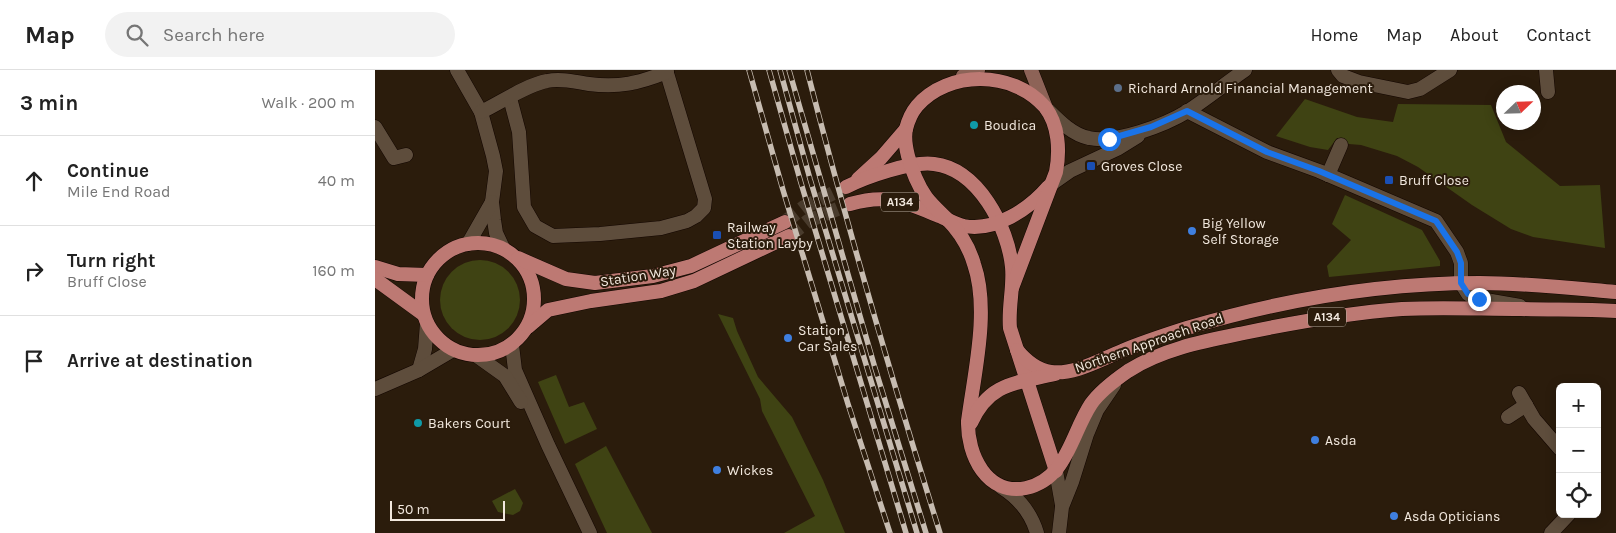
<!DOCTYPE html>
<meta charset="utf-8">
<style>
:root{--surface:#fff;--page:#f2f2f2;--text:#222;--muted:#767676;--line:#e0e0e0}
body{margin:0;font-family:Karla,sans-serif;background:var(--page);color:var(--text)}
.controls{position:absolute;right:15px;bottom:15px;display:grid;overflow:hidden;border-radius:8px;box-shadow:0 2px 12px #0003}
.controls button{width:45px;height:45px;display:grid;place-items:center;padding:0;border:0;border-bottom:1px solid var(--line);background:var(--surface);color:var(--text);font:25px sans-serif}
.compass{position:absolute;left:1121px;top:15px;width:45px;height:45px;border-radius:50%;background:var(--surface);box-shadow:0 2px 12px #0003;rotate:67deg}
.scale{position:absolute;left:15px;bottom:12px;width:115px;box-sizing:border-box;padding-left:5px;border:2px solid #f2e8de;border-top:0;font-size:14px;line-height:18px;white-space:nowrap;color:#f2e8de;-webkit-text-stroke:4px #2b1c0c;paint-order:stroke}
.stop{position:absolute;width:15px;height:15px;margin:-11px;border:4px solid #1a73e8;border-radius:50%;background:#fff}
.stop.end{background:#1a73e8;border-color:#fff;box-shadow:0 1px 5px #0008}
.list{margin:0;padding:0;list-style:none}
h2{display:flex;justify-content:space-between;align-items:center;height:65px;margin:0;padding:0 20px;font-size:21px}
h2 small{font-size:16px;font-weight:400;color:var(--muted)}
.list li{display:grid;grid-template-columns:32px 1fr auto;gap:15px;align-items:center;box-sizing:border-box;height:90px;padding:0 20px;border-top:1px solid var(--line)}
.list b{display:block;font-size:19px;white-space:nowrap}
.list p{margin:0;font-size:16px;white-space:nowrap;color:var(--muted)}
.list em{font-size:16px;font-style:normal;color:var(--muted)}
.icon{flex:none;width:28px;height:28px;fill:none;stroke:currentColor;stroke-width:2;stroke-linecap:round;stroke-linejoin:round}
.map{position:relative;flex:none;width:1241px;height:463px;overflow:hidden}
header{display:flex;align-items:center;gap:30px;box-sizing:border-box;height:70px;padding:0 25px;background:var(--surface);border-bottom:1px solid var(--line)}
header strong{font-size:24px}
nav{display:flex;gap:28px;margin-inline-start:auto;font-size:18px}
.search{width:350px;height:45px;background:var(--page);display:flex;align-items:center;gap:12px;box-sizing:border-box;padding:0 18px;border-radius:28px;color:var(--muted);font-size:19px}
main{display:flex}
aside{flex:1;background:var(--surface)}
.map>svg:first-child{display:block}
.green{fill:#3f4313}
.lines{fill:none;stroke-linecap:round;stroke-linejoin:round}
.primary-tunnel{stroke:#493b2c;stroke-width:14;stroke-dasharray:14 7;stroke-linecap:butt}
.minor-casing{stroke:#130600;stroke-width:15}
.tertiary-casing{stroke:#130600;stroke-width:15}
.secondary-casing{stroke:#130600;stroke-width:15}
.primary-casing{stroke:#130600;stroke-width:15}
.minor{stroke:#5e4d3c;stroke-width:14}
.tertiary{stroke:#5e4d3c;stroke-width:14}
.secondary{stroke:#8d6357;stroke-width:14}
.primary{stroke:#bd7973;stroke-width:14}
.rail-casing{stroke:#c7bcb1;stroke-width:5.5}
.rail{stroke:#2b1c0c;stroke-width:4;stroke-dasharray:11;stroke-linecap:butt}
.route{stroke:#1a73e8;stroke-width:6}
.service-dot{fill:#5c6f8a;stroke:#2b1c0c;stroke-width:2}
.culture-dot{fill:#0f9aa8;stroke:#2b1c0c;stroke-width:2}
.transit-dot{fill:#1a4fb4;stroke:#2b1c0c;stroke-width:2}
.shop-dot{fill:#3f7fe0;stroke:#2b1c0c;stroke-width:2}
.labels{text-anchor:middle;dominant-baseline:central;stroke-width:4;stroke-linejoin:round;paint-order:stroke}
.shield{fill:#2b1c0c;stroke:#b6ab9f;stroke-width:1}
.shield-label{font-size:12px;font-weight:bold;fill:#f2e8de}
.poi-label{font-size:14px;fill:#f2e8de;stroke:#2b1c0c;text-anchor:start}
.street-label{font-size:14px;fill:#f2e8de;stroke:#2b1c0c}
</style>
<header>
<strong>Map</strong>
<div class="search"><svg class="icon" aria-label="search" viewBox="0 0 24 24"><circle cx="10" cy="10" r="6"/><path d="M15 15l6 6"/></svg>Search here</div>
<nav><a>Home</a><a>Map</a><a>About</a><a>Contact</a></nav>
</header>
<main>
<aside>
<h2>3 min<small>Walk · 200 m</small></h2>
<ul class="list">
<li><svg class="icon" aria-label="ahead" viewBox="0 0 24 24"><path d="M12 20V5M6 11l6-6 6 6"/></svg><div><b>Continue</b><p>Mile End Road</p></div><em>40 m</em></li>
<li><svg class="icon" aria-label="right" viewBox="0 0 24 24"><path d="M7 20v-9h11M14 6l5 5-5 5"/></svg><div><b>Turn right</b><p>Bruff Close</p></div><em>160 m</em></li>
<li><svg class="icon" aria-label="arrive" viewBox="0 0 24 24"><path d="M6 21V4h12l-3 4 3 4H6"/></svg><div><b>Arrive at destination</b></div></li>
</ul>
</aside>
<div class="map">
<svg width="1241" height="463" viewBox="0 0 1241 463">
<rect width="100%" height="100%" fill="#2b1c0c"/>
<!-- green -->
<g class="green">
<path d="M930,29L982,47L1018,52L1023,34L1116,35L1131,72L1185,116L1225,115L1230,178L1158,167L1136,159L1097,135L1043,97L1022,86L986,75L974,74L962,68L953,80L935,77L901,66Z"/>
<path d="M970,125L1047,160L1065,191V196L954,207L952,196L976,170L957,154Z"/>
<circle cx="105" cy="230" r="40"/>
<path d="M343,244L358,248L362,261L383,307L417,347L448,410L470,463H409L440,446L387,341L385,329Z"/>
<path d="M181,305L194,337L209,332L222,359L190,374L163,312Z"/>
<path d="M231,376L277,463H232L200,394Z"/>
<path d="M140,419L148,433L145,441L138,445L123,442L117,431Z"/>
</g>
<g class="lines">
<!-- primary-tunnel -->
<g class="primary-tunnel">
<path d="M410,152L429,137L471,117"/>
<path d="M414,166L433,151L475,134"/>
</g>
<defs>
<g id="minor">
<path d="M82,0L106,42L118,86L121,101L117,132L119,150L121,163L128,178"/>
<path d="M963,0L968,6L984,12L1033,22L1045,19L1075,0"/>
<path d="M1171,0L1173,22"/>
<path d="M135,28L144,62L149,137L160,156L178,166L225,164L286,158L312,151L321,146L329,138L330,129L291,0"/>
<path d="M812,41L892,82L944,101L1061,151L1082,182L1086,193V213L1093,224L1099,228L1145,236"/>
<path d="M106,42C125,33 151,15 172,11C186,8 200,12 214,14C244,18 264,13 292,2"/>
<path d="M0,57L19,88L31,85"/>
<path d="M953,105L966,75"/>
<path d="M93,174L117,132"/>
<path d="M137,275L140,300L173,375L215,463"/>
<path d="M102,286L130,306L146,332"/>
<path d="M1144,323L1159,349L1185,379"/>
<path d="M1133,347L1151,335"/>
<path d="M681,401L687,435"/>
<path d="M626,417C644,428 656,443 662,463"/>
<path d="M684,463L687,437L697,412L712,364L722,340L739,315"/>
<path d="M1176,463L1194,444"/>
</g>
<g id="tertiary">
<path d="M673,40C684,51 698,65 714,68C741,74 790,55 813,41C833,28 851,13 870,0"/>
<path d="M675,115L695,101L742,79L763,66"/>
<path d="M44,300L50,279L52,253"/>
<path d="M0,319L44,300L78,280"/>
</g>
<g id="secondary">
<path d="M656,0L671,38"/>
<path d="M588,6L603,0"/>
</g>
<g id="primary">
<path d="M483,109L506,88L531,59"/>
<path d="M471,117C491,107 536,91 559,94C603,99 633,157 637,197C639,217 633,237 635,258L681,401"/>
<path d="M475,134C512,123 530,132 564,146C572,149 580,154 589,156C620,162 654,139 673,117"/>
<circle cx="103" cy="229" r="56"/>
<path d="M143,188L191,209L220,213L278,206L316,196L410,152"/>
<path d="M0,197L23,204L52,205"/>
<path d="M0,209L48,244"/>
<path d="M637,218L681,102C685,81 684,55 670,37C638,0 573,0 542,36C537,42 533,51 531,59C529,68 531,78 533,86C537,101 542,114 551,127C557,135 565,142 572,149C584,161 594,177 599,194C615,240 599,304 593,351C592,385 612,426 651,418C692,409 696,364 716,334C725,321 740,310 753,301C787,279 830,271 869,263C921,252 974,243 1027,239C1067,237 1106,239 1146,239C1177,240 1209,239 1241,241"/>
<path d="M153,257L173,240L216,231L286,221L319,211L414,166"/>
<path d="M642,280C651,291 661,300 676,302C700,305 726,289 747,281C768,272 790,265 812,258C906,230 1006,213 1105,213C1151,213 1196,218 1241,222"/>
<path d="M596,353C614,312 642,313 680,304"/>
</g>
</defs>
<!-- minor casing -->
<use href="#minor" class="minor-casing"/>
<!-- tertiary casing -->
<use href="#tertiary" class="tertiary-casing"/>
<!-- secondary casing -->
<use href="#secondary" class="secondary-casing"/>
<!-- primary casing -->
<use href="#primary" class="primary-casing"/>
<!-- minor -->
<use href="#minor" class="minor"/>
<!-- tertiary -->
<use href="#tertiary" class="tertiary"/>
<!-- secondary -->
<use href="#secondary" class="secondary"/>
<!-- primary -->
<use href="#primary" class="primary"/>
<defs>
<g id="rail">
<path d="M374,0L408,120L473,334L515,463"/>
<path d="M394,0L426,113L531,463"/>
<path d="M405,0L435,109L542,463"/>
<path d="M414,0L500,298L551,463"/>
<path d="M432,0C472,156 517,310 565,463"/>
</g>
</defs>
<!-- rail casing -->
<use href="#rail" class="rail-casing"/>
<!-- rail -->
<use href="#rail" class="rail"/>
</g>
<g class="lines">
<!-- route -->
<path class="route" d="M734,69L776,57L812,41L892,82L944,101L1061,151L1082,182L1086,193V213L1093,224L1104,229"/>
</g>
<!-- markers -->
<circle class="service-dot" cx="743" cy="18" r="5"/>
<g class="culture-dot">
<circle cx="599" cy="55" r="5"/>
<circle cx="43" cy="353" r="5"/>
</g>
<g class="transit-dot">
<rect x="711" y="91" width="10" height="10" rx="2.5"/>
<rect x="1009" y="105" width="10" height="10" rx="2.5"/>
<rect x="337" y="160" width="10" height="10" rx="2.5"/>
</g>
<g class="shop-dot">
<circle cx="817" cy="161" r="5"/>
<circle cx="413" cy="268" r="5"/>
<circle cx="940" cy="370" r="5"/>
<circle cx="342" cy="400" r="5"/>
<circle cx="1019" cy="446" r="5"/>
</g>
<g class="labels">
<!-- shield labels -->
<g class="shield">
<rect x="506" y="122.5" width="38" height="19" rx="4"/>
<rect x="933" y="237.5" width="38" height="19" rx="4"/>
</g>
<g class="shield-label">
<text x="525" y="132">A134</text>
<text x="952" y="247">A134</text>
</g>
<!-- poi labels -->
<g class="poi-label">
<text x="753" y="18">Richard Arnold Financial Management</text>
<text x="609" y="55">Boudica</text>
<text x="726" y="96">Groves Close</text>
<text x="1024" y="110">Bruff Close</text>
<text x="827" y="153">Big Yellow<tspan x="827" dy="16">Self Storage</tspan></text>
<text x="352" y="157">Railway<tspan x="352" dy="16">Station Layby</tspan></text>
<text x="423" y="260">Station<tspan x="423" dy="16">Car Sales</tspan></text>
<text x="53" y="353">Bakers Court</text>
<text x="950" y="370">Asda</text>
<text x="352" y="400">Wickes</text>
<text x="1029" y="446">Asda Opticians</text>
</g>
<!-- street labels -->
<g class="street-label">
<text transform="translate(263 206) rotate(-9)">Station Way</text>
<text transform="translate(774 273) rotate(-19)">Northern Approach Road</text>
</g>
</g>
</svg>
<div class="controls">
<button>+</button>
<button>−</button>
<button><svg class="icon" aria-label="locate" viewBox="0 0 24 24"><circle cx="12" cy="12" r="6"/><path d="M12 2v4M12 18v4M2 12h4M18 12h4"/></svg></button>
</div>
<svg class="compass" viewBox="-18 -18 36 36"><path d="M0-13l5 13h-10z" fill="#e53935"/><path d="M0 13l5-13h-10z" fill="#767676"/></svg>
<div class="scale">50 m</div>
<div class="stop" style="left:734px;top:69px"></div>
<div class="stop end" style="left:1104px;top:229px"></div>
</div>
</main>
